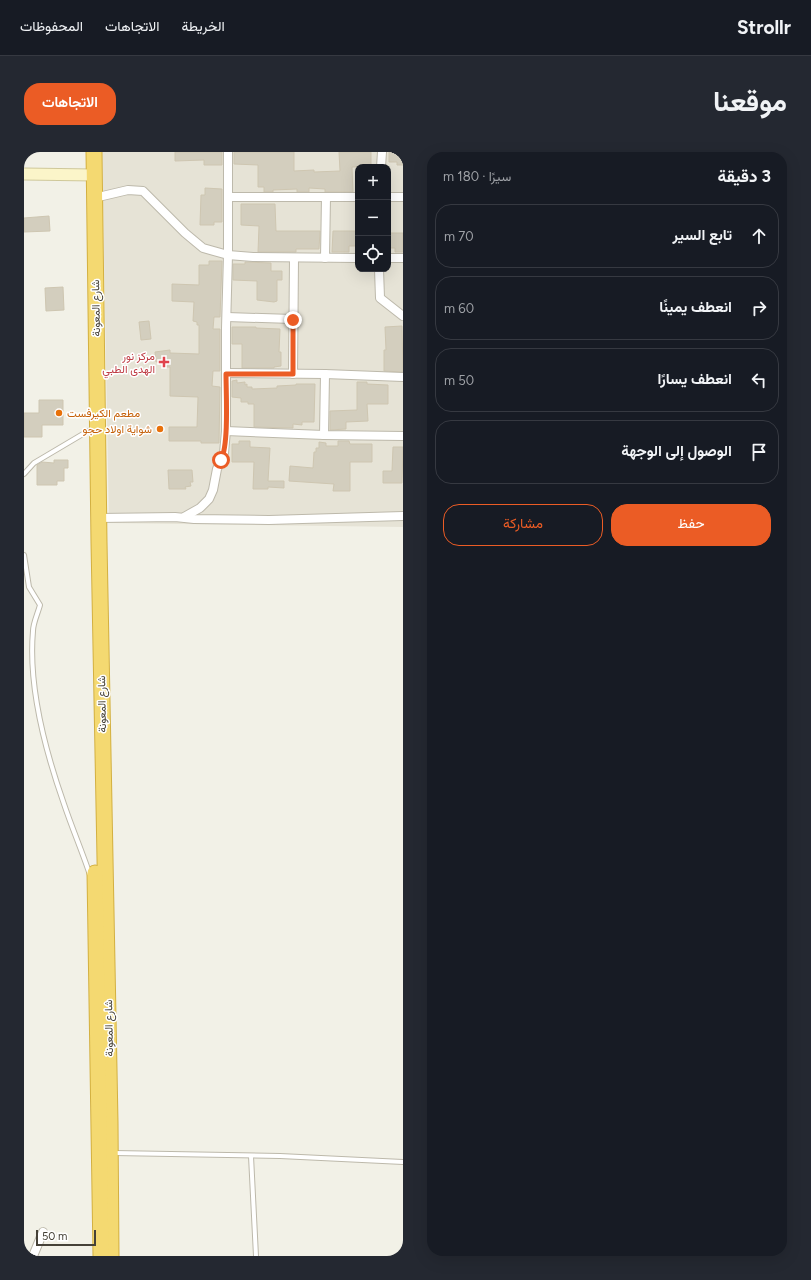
<!DOCTYPE html>
<html lang="ar">
<meta charset="utf-8">
<style>
:root{--surface:#171b24;--page:#242831;--text:#f1f3f6;--muted:#9ea1a6;--line:#363941;--accent:#eb5c25}
body{margin:0;font-family:Figtree,Vazirmatn,sans-serif;background:var(--page);color:var(--text);direction:rtl}
.controls{position:absolute;right:12px;top:12px;display:grid;overflow:hidden;border-radius:8px;box-shadow:0 4px 16px #0002}
.controls button{width:36px;height:36px;display:grid;place-items:center;padding:0;border:0;border-bottom:1px solid var(--line);background:var(--surface);color:var(--text);font:20px sans-serif}
.scale{position:absolute;left:12px;bottom:10px;width:60px;box-sizing:border-box;padding-left:4px;border:2px solid #454137;border-top:0;font-size:11px;line-height:14px;white-space:nowrap;color:#454137;-webkit-text-stroke:3px #fff;paint-order:stroke}
.stop{position:absolute;width:12px;height:12px;margin:-9px;border:3px solid #eb5c25;border-radius:50%;background:#fff}
.stop.end{background:#eb5c25;border-color:#fff;box-shadow:0 1px 4px #0008}
.list{margin:0;padding:0;list-style:none}
h2{display:flex;justify-content:space-between;align-items:center;height:52px;margin:0;padding:0 16px;font-size:17px}
h2 small{font-size:13px;font-weight:400;color:var(--muted)}
.list li{display:grid;grid-template-columns:26px 1fr auto;gap:12px;align-items:center;box-sizing:border-box;height:64px;margin:0 8px 8px;padding:0 8px;border:1px solid var(--line);border-radius:16px}
.list b{display:block;font-size:15px;white-space:nowrap}
.list em{font-size:13px;font-style:normal;color:var(--muted)}
.actions{display:flex;gap:8px;padding:12px 16px}
.actions a{flex:1;padding:9px 0;border:1px solid var(--accent);border-radius:16px;text-align:center;font-size:14px;color:var(--accent)}
.actions .main{background:var(--accent);color:#fff}
.icon{flex:none;width:22px;height:22px;fill:none;stroke:currentColor;stroke-width:2;stroke-linecap:round;stroke-linejoin:round}
.map{position:relative;flex:none;width:379px;height:1104px;overflow:hidden;direction:ltr;border-radius:16px}
header{display:flex;align-items:center;gap:24px;box-sizing:border-box;height:56px;padding:0 20px;background:var(--surface);border-bottom:1px solid var(--line)}
header strong{font-size:19px}
nav{display:flex;gap:22px;margin-inline-start:auto;font-size:14px}
.intro{display:flex;align-items:center;justify-content:space-between;box-sizing:border-box;height:96px;padding:0 24px}
h1{margin:0;font-size:28px}
.button{padding:10px 18px;border-radius:16px;background:var(--accent);color:#fff;font-size:14px;font-weight:700}
main{display:flex;gap:24px;padding:0 24px}
aside{flex:1;background:var(--surface);border-radius:16px;box-shadow:0 4px 16px #0002}
.map>svg:first-child{display:block}
.residential{fill:#e6e3d6;fill-rule:evenodd}
.building{fill:#d3cebe;stroke:#cec6b1}
.lines{fill:none;stroke-linecap:round;stroke-linejoin:round}
.lane-casing{stroke:#bdb9ab;stroke-width:6}
.street-casing{stroke:#bdb9ab;stroke-width:10}
.secondary-casing{stroke:#cfc89a;stroke-width:13}
.highway-casing{stroke:#d3b041;stroke-width:17}
.lane{stroke:#fff;stroke-width:4}
.street{stroke:#fff;stroke-width:8}
.secondary{stroke:#fbf5c9;stroke-width:11}
.highway{stroke:#f4d971;stroke-width:15}
.route{stroke:#eb5c25;stroke-width:5}
.health-dot{fill:#e0444e;stroke:#fff;stroke-width:1.5}
.food-dot{fill:#e8710a;stroke:#fff;stroke-width:1.5}
.labels{text-anchor:middle;dominant-baseline:central;stroke-width:3;stroke-linejoin:round;paint-order:stroke}
.street-label{font-size:11px;fill:#454137;stroke:#fff}
.health-label{font-size:11px;fill:#be3a42;stroke:#fff;text-anchor:end}
.food-label{font-size:11px;fill:#c56008;stroke:#fff;text-anchor:start}
</style>
<header>
<strong>Strollr</strong>
<nav><a>الخريطة</a><a>الاتجاهات</a><a>المحفوظات</a></nav>
</header>
<div class="intro"><h1>موقعنا</h1><a class="button">الاتجاهات</a></div>
<main>
<aside>
<h2>3 دقيقة<small>سيرًا · 180 m</small></h2>
<ul class="list">
<li><svg class="icon" aria-label="ahead" viewBox="0 0 24 24"><path d="M12 20V5M6 11l6-6 6 6"/></svg><div><b>تابع السير</b></div><em>70 m</em></li>
<li><svg class="icon" aria-label="right" viewBox="0 0 24 24"><path d="M7 20v-9h11M14 6l5 5-5 5"/></svg><div><b>انعطف يمينًا</b></div><em>60 m</em></li>
<li><svg class="icon" aria-label="left" viewBox="0 0 24 24"><path d="M17 20v-9H6M10 6l-5 5 5 5"/></svg><div><b>انعطف يسارًا</b></div><em>50 m</em></li>
<li><svg class="icon" aria-label="arrive" viewBox="0 0 24 24"><path d="M6 21V4h12l-3 4 3 4H6"/></svg><div><b>الوصول إلى الوجهة</b></div></li>
</ul>
<div class="actions"><a class="main">حفظ</a><a>مشاركة</a></div>
</aside>
<div class="map">
<svg width="379" height="1104" viewBox="0 0 379 1104">
<rect width="100%" height="100%" fill="#f2f1e7"/>
<!-- residential -->
<path class="residential" d="M78,0H379V375L85,371ZM334,15H364V117H334Z"/>
<!-- building -->
<g class="building">
<path d="M151,0H198V13H180V8L151,9Z"/>
<path d="M210,0H270V19L290,18V20L316,19L315,0H347V15H328L329,40H301V37L285,36V40H273V37L249,38V40H240V35H234V13L210,12Z"/>
<path d="M365,0H379V13H373V10H365Z"/>
<path d="M181,36L198,37V70H190V73H176L177,43H181Z"/>
<path d="M217,52H251L252,79H296L295,97H272V100H234L235,74L217,73Z"/>
<path d="M25,64L26,79L0,80V66Z"/>
<path d="M309,79H334V94H325V100H308Z"/>
<path d="M364,81H379V100H371V96H364Z"/>
<path d="M185,109H198L196,165H190L189,177H196V219H189L188,234L196,235L195,291H177V289H145V275H173L174,245L146,244V215H142L141,209L132,210L131,200L146,198V201L175,202V173H173V170L169,169L170,150L148,149V132L175,133V113H185Z"/>
<path d="M221,110L247,111V119H258V128H253V149L250,150L233,148V129L209,128V112H221Z"/>
<path d="M39,135L40,158L22,159L21,136Z"/>
<path d="M125,169L127,187L117,188L115,170Z"/>
<path d="M378,174L379,220L360,219V198H362L361,175Z"/>
<path d="M208,175H232V176L256,177L255,200H257V214L250,215V216H218V192H208Z"/>
<path d="M213,228V231L221,230V233L223,232V235H228V237L253,236V234L272,233V232H291L290,270H278V273L269,272V276L230,275V252H224V250H217V246L208,245V229Z"/>
<path d="M333,230H343V232L364,233V252H343L344,269L322,270V277L306,278V259L333,258Z"/>
<path d="M15,248H39V273H18V285H0V261H15Z"/>
<path d="M215,289H226V295L246,296L244,329H260V336L244,335V337H229L230,310H208V292H215Z"/>
<path d="M314,289H325L326,292H348V310H326V339H309L310,332L265,329L266,314L289,316L290,300H292V296H295V290L302,291V294H314Z"/>
<path d="M369,295H379L378,331H359V319H368Z"/>
<path d="M30,308H44V316H40V329H33V333H13V313L18,310L30,311Z"/>
<path d="M144,318H168L169,330H166L167,334L161,335L162,337H145Z"/>
</g>
<g class="lines">
<defs>
<g id="lane">
<path d="M0,322L10,311L64,279"/>
<path d="M0,403L5,435L16,453C14,461 9,471 9,479C4,534 22,601 40,652C48,676 58,699 66,723"/>
<path d="M90,1001L256,1004L379,1010"/>
<path d="M227,1004L232,1104"/>
</g>
<g id="street">
<path d="M357,15L358,0"/>
<path d="M205,45H334"/>
<path d="M364,45H379"/>
<path d="M70,46L104,38L119,39L161,81L179,96L204,103L229,105L334,106"/>
<path d="M301,106L302,45"/>
<path d="M364,106H379"/>
<path d="M355,117L356,146L379,164"/>
<path d="M203,165L269,167"/>
<path d="M202,221L301,222L379,225"/>
<path d="M269,222L270,106"/>
<path d="M202,279L300,283L379,284"/>
<path d="M300,283L301,222"/>
<path d="M160,365L176,356L185,347L189,338L193,317L200,301L202,279V176L204,103V0"/>
<path d="M75,366L151,365L170,367L245,368L379,364"/>
<path d="M9,1104L19,1080"/>
</g>
<path id="secondary" d="M0,22L70,23"/>
<g id="highway">
<path d="M70,0L75,390L86,970L87,1104"/>
<path d="M71,721L77,1104"/>
</g>
</defs>
<!-- lane casing -->
<use href="#lane" class="lane-casing"/>
<!-- street casing -->
<use href="#street" class="street-casing"/>
<!-- secondary casing -->
<use href="#secondary" class="secondary-casing"/>
<!-- highway casing -->
<use href="#highway" class="highway-casing"/>
<!-- lane -->
<use href="#lane" class="lane"/>
<!-- street -->
<use href="#street" class="street"/>
<!-- secondary -->
<use href="#secondary" class="secondary"/>
<!-- highway -->
<use href="#highway" class="highway"/>
</g>
<g class="lines">
<!-- route -->
<path class="route" d="M197,308C205,292 202,242 202,222H269V168"/>
</g>
<!-- markers -->
<path class="health-dot" d="M138 204h4v4h4v4h-4v4h-4v-4h-4v-4h4z"/>
<g class="food-dot">
<circle cx="35" cy="261" r="4"/>
<circle cx="136" cy="277" r="4"/>
</g>
<g class="labels">
<!-- street labels -->
<g class="street-label">
<text transform="translate(72 156) rotate(-91)">شارع المعونة</text>
<text transform="translate(78 552) rotate(-91)">شارع المعونة</text>
<text transform="translate(85 876) rotate(-91)">شارع المعونة</text>
</g>
<!-- health labels -->
<g class="health-label">
<text x="131" y="204">مركز نور<tspan x="131" dy="13">الهدى الطبي</tspan></text>
</g>
<!-- food labels -->
<g class="food-label">
<text x="43" y="261">مطعم الكيرفست</text>
<text x="128" y="277" text-anchor="end">شواية اولاد حجو</text>
</g>
</g>
</svg>
<div class="controls">
<button>+</button>
<button>−</button>
<button><svg class="icon" aria-label="locate" viewBox="0 0 24 24"><circle cx="12" cy="12" r="6"/><path d="M12 2v4M12 18v4M2 12h4M18 12h4"/></svg></button>
</div>
<div class="scale">50 m</div>
<div class="stop" style="left:197px;top:308px"></div>
<div class="stop end" style="left:269px;top:168px"></div>
</div>
</main>
